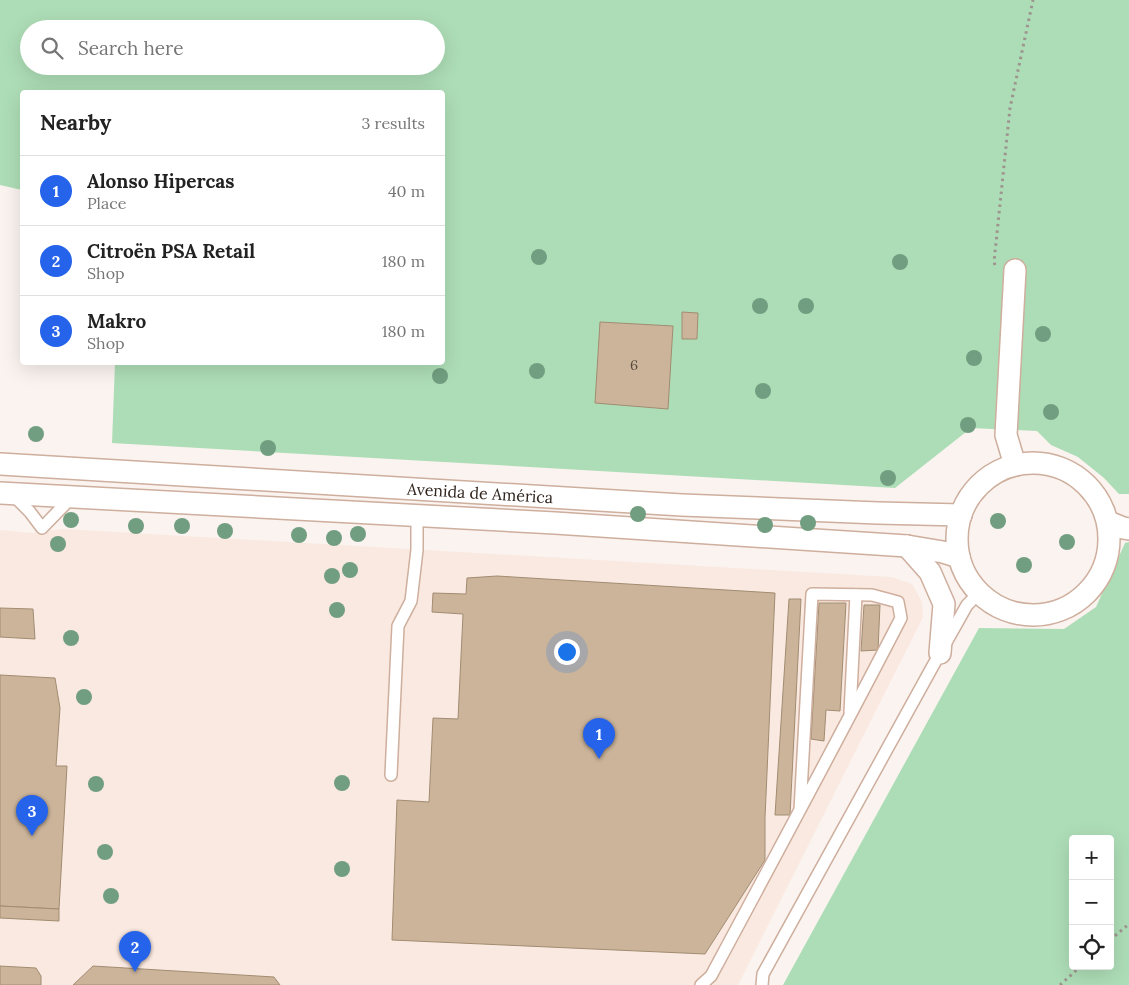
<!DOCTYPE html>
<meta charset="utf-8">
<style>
:root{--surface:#fff;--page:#f2f2f2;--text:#222;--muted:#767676;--line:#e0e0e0;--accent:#2563eb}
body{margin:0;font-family:Lora,serif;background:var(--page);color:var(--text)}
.controls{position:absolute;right:15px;bottom:15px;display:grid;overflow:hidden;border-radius:5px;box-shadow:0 5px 20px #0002}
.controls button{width:45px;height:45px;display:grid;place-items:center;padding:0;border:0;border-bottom:1px solid var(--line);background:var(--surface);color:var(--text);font:25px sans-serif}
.you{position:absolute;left:566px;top:651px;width:18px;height:18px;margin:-12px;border:4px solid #fff;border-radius:50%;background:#1a73e8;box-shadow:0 0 0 8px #1a73e833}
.badge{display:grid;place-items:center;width:32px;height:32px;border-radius:50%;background:var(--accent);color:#fff;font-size:16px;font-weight:700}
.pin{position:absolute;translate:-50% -41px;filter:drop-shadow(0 1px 2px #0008)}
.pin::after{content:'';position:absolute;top:26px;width:18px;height:15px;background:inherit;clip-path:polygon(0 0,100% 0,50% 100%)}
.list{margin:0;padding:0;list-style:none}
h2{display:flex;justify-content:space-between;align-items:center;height:65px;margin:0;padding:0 20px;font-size:21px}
h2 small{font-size:16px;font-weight:400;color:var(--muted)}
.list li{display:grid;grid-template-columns:32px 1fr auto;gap:15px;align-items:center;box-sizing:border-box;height:70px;padding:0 20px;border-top:1px solid var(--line)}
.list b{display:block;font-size:19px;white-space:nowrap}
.list p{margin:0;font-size:16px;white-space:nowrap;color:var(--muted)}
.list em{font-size:16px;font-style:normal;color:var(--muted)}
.icon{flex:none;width:28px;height:28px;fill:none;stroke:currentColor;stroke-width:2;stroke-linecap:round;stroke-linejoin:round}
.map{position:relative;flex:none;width:1129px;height:985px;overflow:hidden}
.search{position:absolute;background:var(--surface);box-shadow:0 5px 20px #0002;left:20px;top:20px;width:425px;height:55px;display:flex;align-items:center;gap:12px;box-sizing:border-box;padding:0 18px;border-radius:28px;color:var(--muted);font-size:19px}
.panel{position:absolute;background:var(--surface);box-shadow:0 5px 20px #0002;left:20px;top:90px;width:425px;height:275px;border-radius:5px}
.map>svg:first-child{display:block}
.built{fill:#fae9e0}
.green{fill:#adddb6;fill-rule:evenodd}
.building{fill:#cbb49a;stroke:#a18c72}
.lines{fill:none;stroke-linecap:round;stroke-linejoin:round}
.lane-casing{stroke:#ceae9d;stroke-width:14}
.street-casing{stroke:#ceae9d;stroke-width:24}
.path{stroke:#9d948f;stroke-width:3;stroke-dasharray:2.5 4;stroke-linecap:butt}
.lane{stroke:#fff;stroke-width:11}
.street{stroke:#fff;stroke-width:21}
.tree{fill:#719e80}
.labels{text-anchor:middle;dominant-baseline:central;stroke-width:5;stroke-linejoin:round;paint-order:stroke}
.number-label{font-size:14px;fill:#57483c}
.street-label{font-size:16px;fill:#30241d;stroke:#fff}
</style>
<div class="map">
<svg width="1129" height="985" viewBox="0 0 1129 985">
<rect width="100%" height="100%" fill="#faf3ef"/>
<!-- built -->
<path class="built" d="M64,529L891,577L912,584L922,602L923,617L738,985H0V530L32,533Z"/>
<!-- green -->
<g class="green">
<path d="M0,0H1129V494H1119L1104,478L1078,457L1051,445L1037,431L971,428L895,488L112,443L115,363L442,362V92H22V190L0,185ZM29,29H436V66H29Z"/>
<path d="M1129,542V985H783L979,628L1064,629L1096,607L1125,543ZM1073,839H1110V966H1073Z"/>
</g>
<!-- building -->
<g class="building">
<path d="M682,312L698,313L697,339H682Z"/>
<path d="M600,322L673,326L668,409L595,403Z"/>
<path d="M497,576L775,593L765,818V860L705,954L392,940L397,800L429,802L433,718L458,719L463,614L432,612L433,593L466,594L467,578Z"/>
<path d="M789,599H801L790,815H775Z"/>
<path d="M819,603H846L840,711L826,710L824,741L811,739Z"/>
<path d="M864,605H880L878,650L861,651Z"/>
<path d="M0,608L33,609L35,639L0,637Z"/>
<path d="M0,675L55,678L60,708L56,766H67L59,909L0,906Z"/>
<path d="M0,906L59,909V921L0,918Z"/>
<path d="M0,966L36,968L41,976V985H0Z"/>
<path d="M93,966L274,977L280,985H73Z"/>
</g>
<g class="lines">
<defs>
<g id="lane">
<path d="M13,495L30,512L42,528L72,497"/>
<path d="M850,712L856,595"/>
<path d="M391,775L398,626L411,601L417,550V515"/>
<path d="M701,985L711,976C775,857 839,738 901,618L898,602L872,595L812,594L800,810"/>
<path d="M762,985L763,974L940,653L967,605L979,593"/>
</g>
<g id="street">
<circle cx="1033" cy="539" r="76"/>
<path id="s1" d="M0,464L682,505L878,513L961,515"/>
<path d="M1015,465L1006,435L1015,270"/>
<path d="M0,493L555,523L907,546L943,552L959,557"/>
<path d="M1108,522L1123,528L1129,529"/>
<path d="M907,546L930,572L944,604L940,653"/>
</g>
</defs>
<!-- lane casing -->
<use href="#lane" class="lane-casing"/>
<!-- street casing -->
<use href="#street" class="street-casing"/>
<!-- path -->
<g class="path">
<path d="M995,265L994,262L1010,108L1033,0"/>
<path d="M1110,940L1129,924"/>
<path d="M1060,985L1081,966"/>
</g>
<!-- lane -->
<use href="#lane" class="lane"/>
<!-- street -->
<use href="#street" class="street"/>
</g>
<!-- trees -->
<g class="tree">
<circle cx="539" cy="257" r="8"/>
<circle cx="900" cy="262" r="8"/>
<circle cx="760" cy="306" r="8"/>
<circle cx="806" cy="306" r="8"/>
<circle cx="1043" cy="334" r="8"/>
<circle cx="974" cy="358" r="8"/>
<circle cx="537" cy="371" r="8"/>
<circle cx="440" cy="376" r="8"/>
<circle cx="763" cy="391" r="8"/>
<circle cx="1051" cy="412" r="8"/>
<circle cx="968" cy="425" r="8"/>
<circle cx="36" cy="434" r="8"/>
<circle cx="268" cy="448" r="8"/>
<circle cx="888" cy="478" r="8"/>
<circle cx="638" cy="514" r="8"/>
<circle cx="71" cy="520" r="8"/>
<circle cx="998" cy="521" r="8"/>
<circle cx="808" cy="523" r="8"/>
<circle cx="765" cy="525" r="8"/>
<circle cx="136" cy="526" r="8"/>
<circle cx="182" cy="526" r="8"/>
<circle cx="225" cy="531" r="8"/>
<circle cx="358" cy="534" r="8"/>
<circle cx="299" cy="535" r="8"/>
<circle cx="334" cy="538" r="8"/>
<circle cx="1067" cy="542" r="8"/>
<circle cx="58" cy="544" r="8"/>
<circle cx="1024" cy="565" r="8"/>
<circle cx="350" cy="570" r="8"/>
<circle cx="332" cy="576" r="8"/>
<circle cx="337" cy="610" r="8"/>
<circle cx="71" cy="638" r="8"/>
<circle cx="84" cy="697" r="8"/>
<circle cx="342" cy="783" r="8"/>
<circle cx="96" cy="784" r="8"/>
<circle cx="105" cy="852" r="8"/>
<circle cx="342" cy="869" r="8"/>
<circle cx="111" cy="896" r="8"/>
</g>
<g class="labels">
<!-- number labels -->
<g class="number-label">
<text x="634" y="365">6</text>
</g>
<!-- street labels -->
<g class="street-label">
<text stroke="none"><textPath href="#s1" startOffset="481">Avenida de América</textPath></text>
</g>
</g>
</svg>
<div class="controls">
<button>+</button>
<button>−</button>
<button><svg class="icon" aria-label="locate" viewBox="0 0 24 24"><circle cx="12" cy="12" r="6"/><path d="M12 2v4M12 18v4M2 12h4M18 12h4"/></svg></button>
</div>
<div class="you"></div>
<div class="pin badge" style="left:599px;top:759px">1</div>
<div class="pin badge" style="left:135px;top:972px">2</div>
<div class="pin badge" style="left:32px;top:836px">3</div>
<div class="search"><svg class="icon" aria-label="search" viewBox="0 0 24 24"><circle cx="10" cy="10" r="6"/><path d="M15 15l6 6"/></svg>Search here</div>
<section class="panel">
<h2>Nearby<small>3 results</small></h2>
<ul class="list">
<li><span class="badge">1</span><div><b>Alonso Hipercas</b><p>Place</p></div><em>40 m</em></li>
<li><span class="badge">2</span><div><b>Citroën PSA Retail</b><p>Shop</p></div><em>180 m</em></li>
<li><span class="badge">3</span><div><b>Makro</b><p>Shop</p></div><em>180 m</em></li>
</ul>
</section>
</div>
